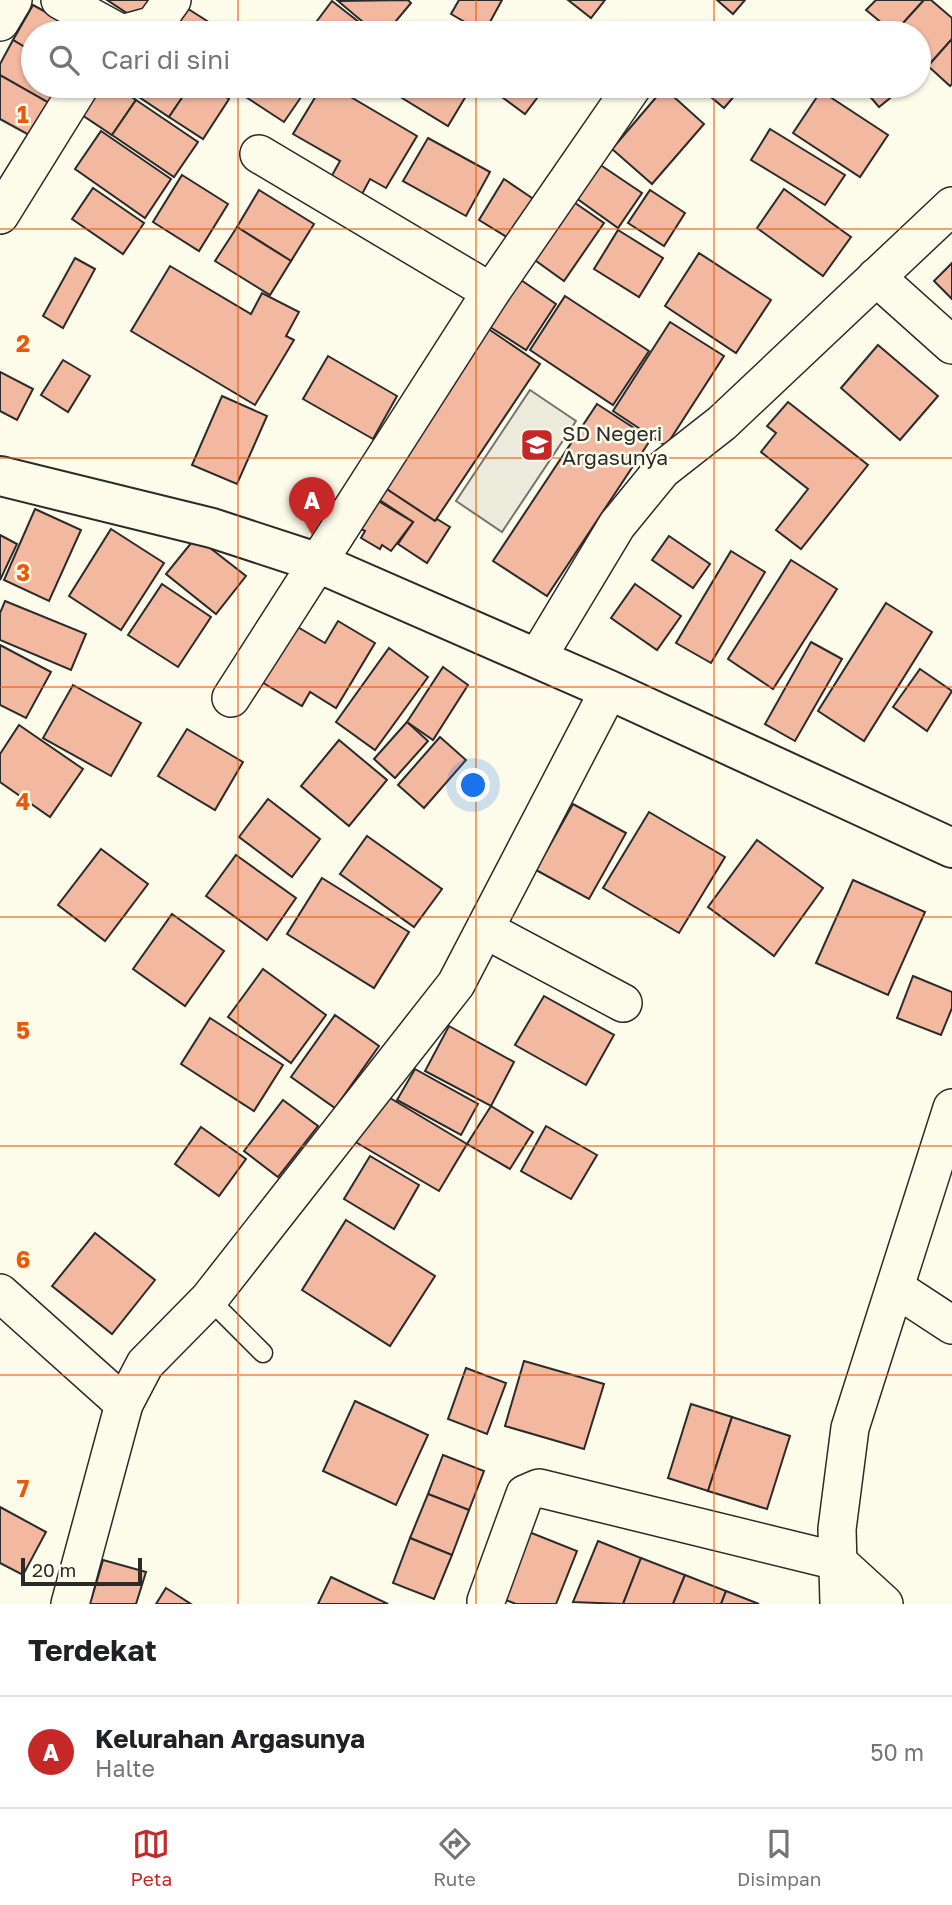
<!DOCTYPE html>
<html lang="id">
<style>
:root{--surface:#fff;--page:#f2f2f2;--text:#202124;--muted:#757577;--line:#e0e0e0;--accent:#c62828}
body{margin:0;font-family:"Golos Text",sans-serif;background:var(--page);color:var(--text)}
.scale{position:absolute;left:21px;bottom:18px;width:121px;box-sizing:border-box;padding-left:7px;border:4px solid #2b2b2b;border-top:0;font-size:19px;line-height:24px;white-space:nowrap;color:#2b2b2b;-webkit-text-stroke:5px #fdfbea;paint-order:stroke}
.you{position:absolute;left:474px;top:786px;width:24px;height:24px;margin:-18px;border:5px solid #fff;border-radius:50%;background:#1a73e8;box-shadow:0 0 0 10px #1a73e833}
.badge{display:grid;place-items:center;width:46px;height:46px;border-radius:50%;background:var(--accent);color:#fff;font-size:23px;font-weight:700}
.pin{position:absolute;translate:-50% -58px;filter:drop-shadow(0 2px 4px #0008)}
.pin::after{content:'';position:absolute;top:37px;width:24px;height:21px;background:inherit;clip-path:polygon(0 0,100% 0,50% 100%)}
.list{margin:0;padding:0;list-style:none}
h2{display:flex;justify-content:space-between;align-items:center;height:91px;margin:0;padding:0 28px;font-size:30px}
h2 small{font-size:23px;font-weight:400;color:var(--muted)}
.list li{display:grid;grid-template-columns:46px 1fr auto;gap:21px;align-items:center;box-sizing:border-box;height:112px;padding:0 28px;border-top:2px solid var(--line)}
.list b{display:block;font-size:26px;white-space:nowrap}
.list p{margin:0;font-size:23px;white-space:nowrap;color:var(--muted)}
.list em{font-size:23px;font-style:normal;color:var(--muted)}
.icon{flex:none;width:38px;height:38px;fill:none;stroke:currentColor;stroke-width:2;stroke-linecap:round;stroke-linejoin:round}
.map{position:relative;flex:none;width:952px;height:1604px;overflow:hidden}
.search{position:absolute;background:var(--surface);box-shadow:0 2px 5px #0004;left:21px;right:21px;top:21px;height:77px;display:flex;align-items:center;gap:18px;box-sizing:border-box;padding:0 24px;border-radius:38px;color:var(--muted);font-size:26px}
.sheet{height:203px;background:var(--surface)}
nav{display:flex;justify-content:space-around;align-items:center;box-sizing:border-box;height:98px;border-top:2px solid var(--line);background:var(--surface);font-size:19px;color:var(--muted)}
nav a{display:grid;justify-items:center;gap:4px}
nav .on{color:var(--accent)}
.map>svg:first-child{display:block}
.green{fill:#ecebdb;stroke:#74746e;stroke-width:2}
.building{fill:#f2b8a0;stroke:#2b2b2b;stroke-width:2}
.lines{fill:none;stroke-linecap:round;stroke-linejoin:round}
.lane-casing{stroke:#2b2b2b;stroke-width:21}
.street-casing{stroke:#2b2b2b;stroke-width:40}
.secondary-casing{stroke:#2b2b2b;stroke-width:42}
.lane{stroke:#fdfbea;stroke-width:18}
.street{stroke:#fdfbea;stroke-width:37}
.secondary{stroke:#fdfbea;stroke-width:38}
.grid{fill:none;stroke:#e8590c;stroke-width:2;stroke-opacity:0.55}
.labels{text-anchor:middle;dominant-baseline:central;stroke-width:5;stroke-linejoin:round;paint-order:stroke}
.poi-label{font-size:21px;fill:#2b2b2b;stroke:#fdfbea;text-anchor:start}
.grid-label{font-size:23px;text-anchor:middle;font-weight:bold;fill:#e8590c;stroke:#fdfbea;stroke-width:5;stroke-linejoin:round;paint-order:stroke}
</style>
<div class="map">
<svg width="952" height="1604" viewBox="0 0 952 1604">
<rect width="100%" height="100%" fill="#fdfbea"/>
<!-- green -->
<path class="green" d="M530,390L576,421L502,532L456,501Z"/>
<!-- building -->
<g class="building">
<path d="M107,0H166L148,27Z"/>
<path d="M408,0L411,3L386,33H376L338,1Z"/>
<path d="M459,0H502L484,33L451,14Z"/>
<path d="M568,0H605L591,18Z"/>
<path d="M717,0H745L733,14Z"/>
<path d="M876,0H924L894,33L866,10Z"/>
<path d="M924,0H931L952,18V39L928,66L919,58V33H894Z"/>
<path d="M332,1L373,33H308Z"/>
<path d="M33,5L84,33H33V52L13,40Z"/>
<path d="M182,5L226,33H164Z"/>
<path d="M952,39V84L950,86L928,66Z"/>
<path d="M13,40L33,52V86H68L56,107L0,75V64Z"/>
<path d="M0,75L56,107L38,140L0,119Z"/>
<path d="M93,86H115L136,100L112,135L76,111Z"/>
<path d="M130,86H190L169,117L127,89Z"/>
<path d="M190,86H208L229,99L203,139L169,117Z"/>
<path d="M229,86H306L308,87L284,122Z"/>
<path d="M322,86H332L417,136L386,188L370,179L361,196L330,179L340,161L293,134Z"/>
<path d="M410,86H472L448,126L402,98Z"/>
<path d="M487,86H546L525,114Z"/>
<path d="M698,86H743L724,108Z"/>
<path d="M861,86H905L879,107Z"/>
<path d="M664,88L704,124L652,184L612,149Z"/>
<path d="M821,91L888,135L860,177L793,133Z"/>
<path d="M136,100L198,142L174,177L112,135Z"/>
<path d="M770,129L845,175L825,205L751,160Z"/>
<path d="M101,131L171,179L145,218L75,169Z"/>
<path d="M428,138L490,172L466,216L403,181Z"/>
<path d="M596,162L642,193L618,228L572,195Z"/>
<path d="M182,175L228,204L199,251L153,222Z"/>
<path d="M504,179L535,200L510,239L479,220Z"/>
<path d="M93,188L144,223L123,254L72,219Z"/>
<path d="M784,189L851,237L823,276L757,228Z"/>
<path d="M259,190L314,224L291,261L237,227Z"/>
<path d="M650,190L685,213L664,246L628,223Z"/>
<path d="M565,196L604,223L564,281L525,253Z"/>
<path d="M237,227L291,261L270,295L215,261Z"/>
<path d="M618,230L663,258L639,297L594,269Z"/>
<path d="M699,253L771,300L736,353L665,306Z"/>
<path d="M75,258L95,269L63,328L43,316Z"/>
<path d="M952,263V299L934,281Z"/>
<path d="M170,266L251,314L262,293L299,312L286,336L294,340L255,405L131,331Z"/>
<path d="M521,280L556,304L526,350L490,327Z"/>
<path d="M565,296L649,351L613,405L530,350Z"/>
<path d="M670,322L724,356L666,446L613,411Z"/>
<path d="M487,328L540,364L435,521L382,486Z"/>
<path d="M878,345L938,396L900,440L841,388Z"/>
<path d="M328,356L397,396L373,439L303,399Z"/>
<path d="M63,360L90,376L68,412L41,395Z"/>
<path d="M0,372L33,389L17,420L0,411Z"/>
<path d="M222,396L267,416L237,484L192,465Z"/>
<path d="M788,402L868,465L801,549L776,530L808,489L761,452L776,433L767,426Z"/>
<path d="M597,404L651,439L547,596L493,561Z"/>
<path d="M382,486L435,521L437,519L450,527L427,563L398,544L413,522L375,497Z"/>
<path d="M375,499L413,522L391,551L382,545L380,549L361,538L365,531L357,527Z"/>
<path d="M35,509L81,530L49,601L4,580Z"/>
<path d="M111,529L164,563L121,630L69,596Z"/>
<path d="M0,535L17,544L0,580Z"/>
<path d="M669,536L710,564L693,588L652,560Z"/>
<path d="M196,537L246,576L216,614L166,574Z"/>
<path d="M731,551L765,572L711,663L676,643Z"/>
<path d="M791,560L837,589L773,689L728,659Z"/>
<path d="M162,584L211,617L178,667L128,635Z"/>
<path d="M635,584L681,616L657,650L611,618Z"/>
<path d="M5,601L86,634L71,670L0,640V613Z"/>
<path d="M886,603L932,632L864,741L818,711Z"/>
<path d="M338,621L375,643L336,708L310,692L302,706L255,678L289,622L325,643Z"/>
<path d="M811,642L842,659L795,741L765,724Z"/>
<path d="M0,645L51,672L26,718L0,705Z"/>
<path d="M389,648L428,677L375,750L336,722Z"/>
<path d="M443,667L468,685L433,740L407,722Z"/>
<path d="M920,669L952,691L927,731L893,707Z"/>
<path d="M73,685L141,723L111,776L43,738Z"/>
<path d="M407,722L428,741L395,778L374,759Z"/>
<path d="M19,725L83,769L50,817L0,782V754Z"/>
<path d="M187,729L243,762L215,810L158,776Z"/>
<path d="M440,737L466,760L424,808L398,785Z"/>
<path d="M339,740L387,780L349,826L301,786Z"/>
<path d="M268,799L320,839L292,877L239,837Z"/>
<path d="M573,804L626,833L589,899L536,870Z"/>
<path d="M649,812L725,857L679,933L603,888Z"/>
<path d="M367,836L442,889L414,927L340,874Z"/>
<path d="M757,840L823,888L774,956L708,907Z"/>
<path d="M101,849L148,884L105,941L58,905Z"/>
<path d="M236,855L296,898L267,940L206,896Z"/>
<path d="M322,878L409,932L374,988L287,934Z"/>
<path d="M853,880L925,912L888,995L816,963Z"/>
<path d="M172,914L224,951L185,1006L133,969Z"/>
<path d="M263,969L326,1015L291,1063L228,1017Z"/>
<path d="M913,976L952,992V1008L941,1035L897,1018Z"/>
<path d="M544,996L614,1035L586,1085L515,1045Z"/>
<path d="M335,1015L379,1046L335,1108L291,1077Z"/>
<path d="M210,1018L283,1065L254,1111L181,1064Z"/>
<path d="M449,1026L514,1062L491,1106L425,1071Z"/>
<path d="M415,1069L478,1104L461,1135L397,1100Z"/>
<path d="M380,1092L467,1144L439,1191L352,1140Z"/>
<path d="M283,1100L318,1126L278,1177L244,1151Z"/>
<path d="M491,1106L533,1132L510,1169L467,1144Z"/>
<path d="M546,1126L597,1155L571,1199L521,1171Z"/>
<path d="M201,1127L246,1159L219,1196L175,1164Z"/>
<path d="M370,1156L419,1185L394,1229L344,1199Z"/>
<path d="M346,1220L435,1276L390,1346L302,1290Z"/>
<path d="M95,1233L155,1280L112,1334L52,1286Z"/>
<path d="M524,1361L604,1384L584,1449L505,1426Z"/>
<path d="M466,1368L506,1383L487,1434L448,1419Z"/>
<path d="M355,1401L428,1435L396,1505L323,1471Z"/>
<path d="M691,1404L732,1417L708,1491L668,1478Z"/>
<path d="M732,1417L790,1436L767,1509L708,1491Z"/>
<path d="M443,1455L484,1471L469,1510L428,1494Z"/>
<path d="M428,1494L469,1510L452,1555L410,1538Z"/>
<path d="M0,1507L46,1532L23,1575L0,1563Z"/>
<path d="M529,1532L577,1551L556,1604H516L503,1599Z"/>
<path d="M410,1538L452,1555L434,1599L393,1583Z"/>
<path d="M598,1541L641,1558L623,1604L573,1602Z"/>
<path d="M641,1558L685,1575L673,1604H623Z"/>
<path d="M103,1560L146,1572L136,1604H90Z"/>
<path d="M685,1575L726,1591L721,1604H673Z"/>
<path d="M331,1577L388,1604H318Z"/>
<path d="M166,1588L191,1604H156Z"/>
<path d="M726,1591L759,1604H721Z"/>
</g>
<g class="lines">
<defs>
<path id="lane" d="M209,1299L263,1353"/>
<g id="street">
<path d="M60,0L120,33"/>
<path d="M0,22L13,0"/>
<path d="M125,33L154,25L172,0"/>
<path d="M259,154L491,292"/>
<path d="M0,215L80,86"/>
<path d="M876,277L952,345"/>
<path d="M537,658L617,525L662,470L722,423L952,206"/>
<path d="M231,698L491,292L633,86"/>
<path d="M486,930L623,1003"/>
<path d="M897,1289L952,1325"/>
<path d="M0,1293L124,1404"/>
<path d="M486,1601L525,1494L539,1488L837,1561L884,1604"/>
<path d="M70,1604L124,1404L145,1364L209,1299L456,984L609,690"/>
<path d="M839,1604L837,1529L850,1428L952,1108"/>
</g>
<path id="secondary" d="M0,476L212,528L316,562L609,690L952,848"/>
</defs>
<!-- lane casing -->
<use href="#lane" class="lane-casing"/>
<!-- street casing -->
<use href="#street" class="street-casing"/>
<!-- secondary casing -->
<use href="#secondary" class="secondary-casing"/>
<!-- lane -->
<use href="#lane" class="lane"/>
<!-- street -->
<use href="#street" class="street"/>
<!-- secondary -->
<use href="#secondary" class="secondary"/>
</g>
<!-- grid -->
<path class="grid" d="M238,0V33M476,0V33M714,0V33M238,86V1604M476,86V1604M714,86V1604M0,229H952M0,458H952M0,687H952M0,917H952M0,1146H952M0,1375H952"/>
<!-- icons -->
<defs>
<symbol id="school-square" viewBox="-11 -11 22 22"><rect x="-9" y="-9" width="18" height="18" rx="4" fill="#c62828" stroke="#fdfbea"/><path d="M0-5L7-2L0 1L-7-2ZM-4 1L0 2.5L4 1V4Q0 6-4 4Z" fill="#fff"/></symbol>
</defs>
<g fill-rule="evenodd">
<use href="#school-square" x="518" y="426" width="38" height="38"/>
</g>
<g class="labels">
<!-- poi labels -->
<g class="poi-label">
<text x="562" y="433">SD Negeri<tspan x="562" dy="24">Argasunya</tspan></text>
</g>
</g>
<g class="grid-label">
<text x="23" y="123">1</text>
<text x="23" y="352">2</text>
<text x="23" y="581">3</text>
<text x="23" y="810">4</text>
<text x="23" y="1039">5</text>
<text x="23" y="1268">6</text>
<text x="23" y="1497">7</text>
</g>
</svg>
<div class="scale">20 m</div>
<div class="you"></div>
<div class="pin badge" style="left:312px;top:535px">A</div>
<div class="search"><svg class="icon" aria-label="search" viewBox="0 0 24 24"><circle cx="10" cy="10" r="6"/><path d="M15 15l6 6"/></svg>Cari di sini</div>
</div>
<section class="sheet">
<h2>Terdekat<small></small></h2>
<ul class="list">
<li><span class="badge">A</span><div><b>Kelurahan Argasunya</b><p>Halte</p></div><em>50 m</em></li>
</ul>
</section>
<nav>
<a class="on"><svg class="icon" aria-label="map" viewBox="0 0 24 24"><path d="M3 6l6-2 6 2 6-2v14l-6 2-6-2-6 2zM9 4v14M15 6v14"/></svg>Peta</a>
<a><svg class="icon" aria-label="directions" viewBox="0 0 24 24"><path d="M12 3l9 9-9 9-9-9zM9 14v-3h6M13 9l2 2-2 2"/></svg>Rute</a>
<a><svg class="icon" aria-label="saved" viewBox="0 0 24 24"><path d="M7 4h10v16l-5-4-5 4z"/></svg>Disimpan</a>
</nav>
